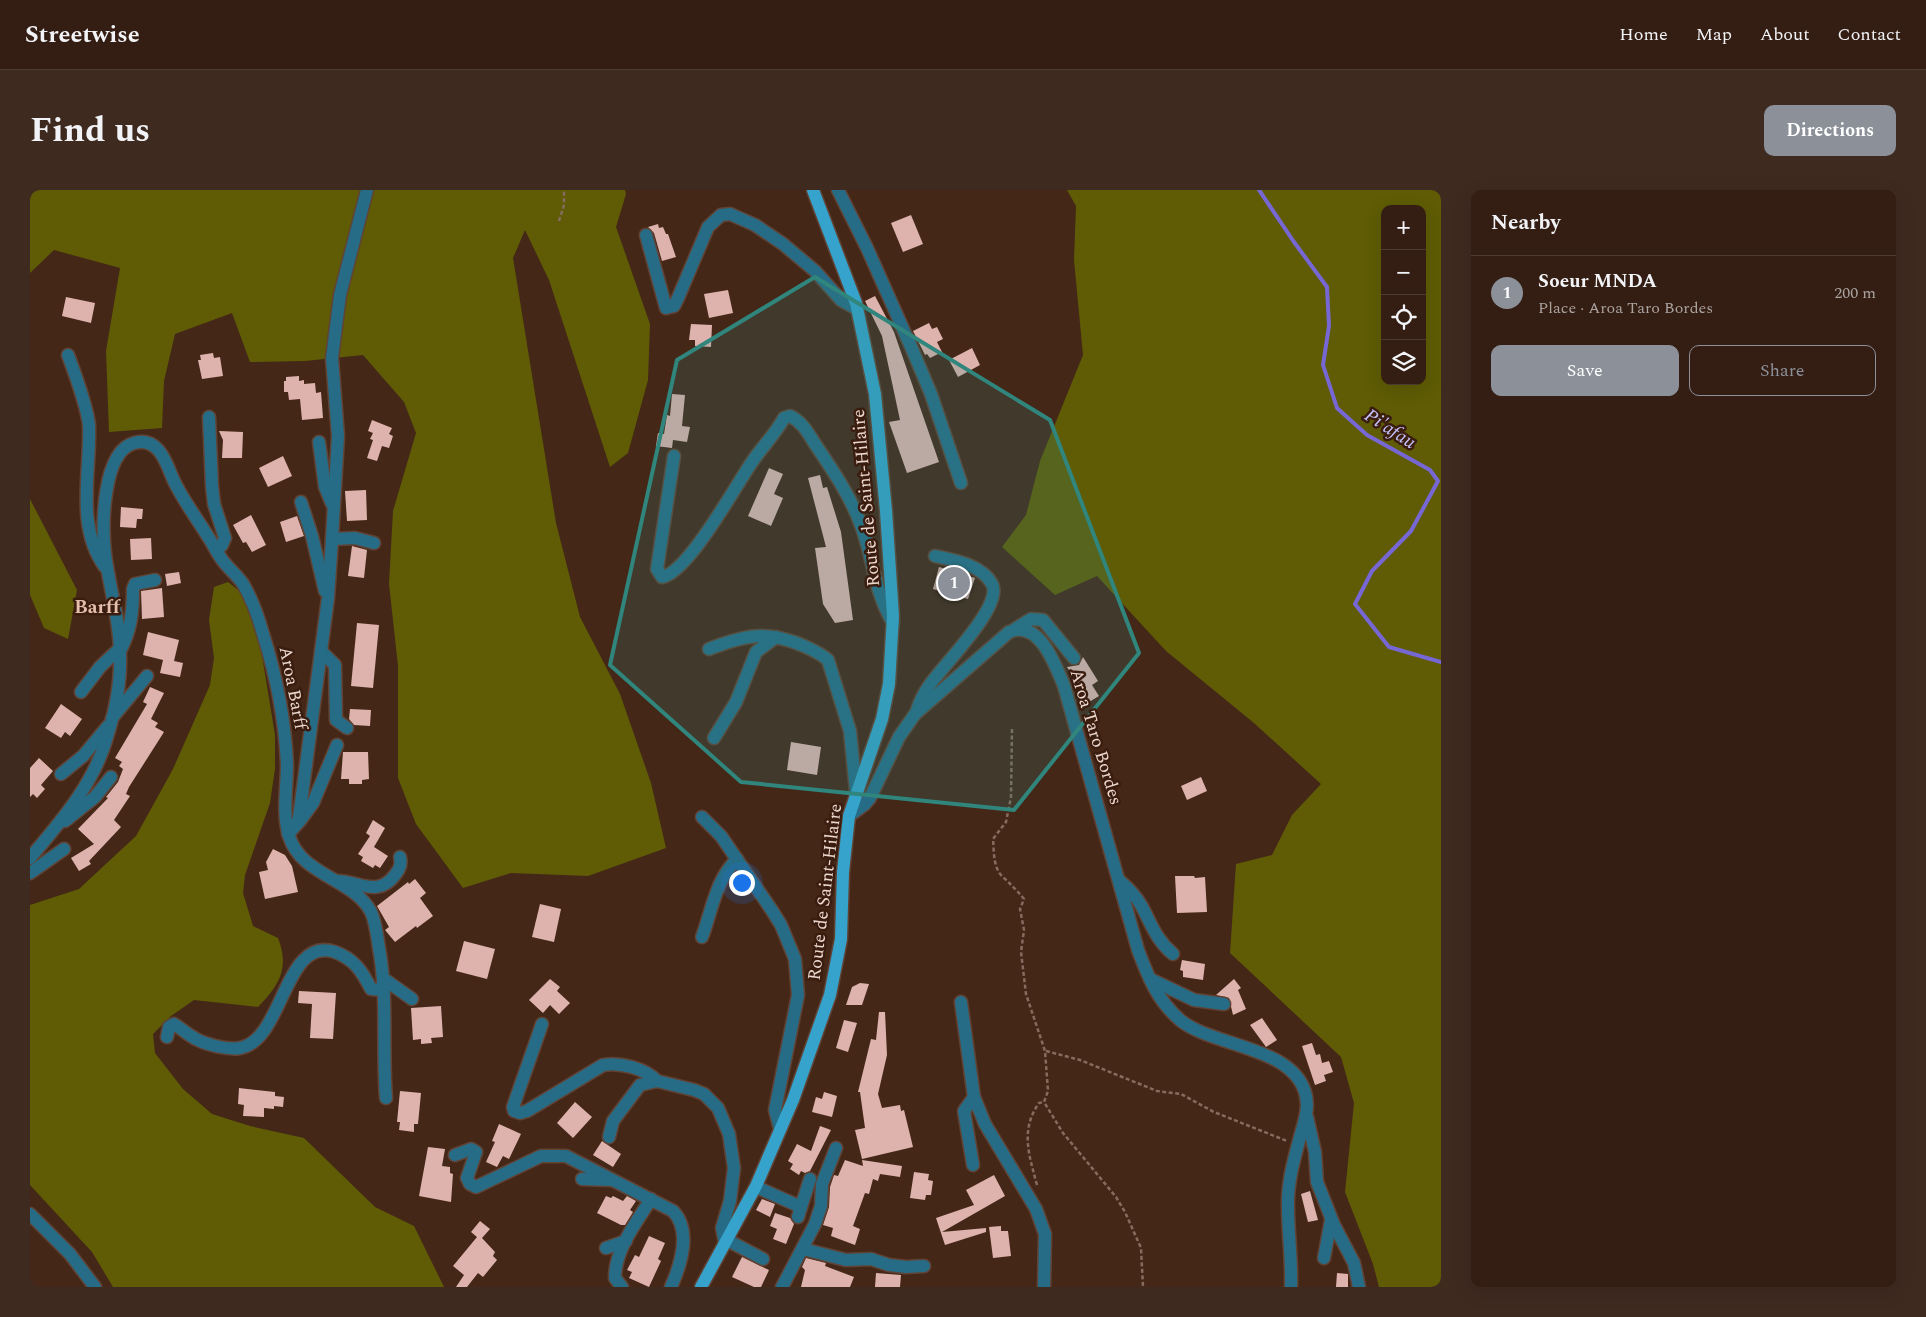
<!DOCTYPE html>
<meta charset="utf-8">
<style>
:root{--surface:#341d12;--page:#3f2a20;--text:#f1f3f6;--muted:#a9a29f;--line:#4e3b32;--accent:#8c9099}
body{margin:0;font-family:Spectral,serif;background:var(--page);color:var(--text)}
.controls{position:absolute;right:15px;top:15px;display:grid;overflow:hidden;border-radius:10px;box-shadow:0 5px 20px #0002}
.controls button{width:45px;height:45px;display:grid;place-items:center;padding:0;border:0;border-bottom:1px solid var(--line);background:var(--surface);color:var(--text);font:25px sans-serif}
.you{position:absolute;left:711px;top:692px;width:18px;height:18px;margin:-12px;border:4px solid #fff;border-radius:50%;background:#1a73e8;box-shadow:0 0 0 8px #1a73e833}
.badge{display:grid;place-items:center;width:32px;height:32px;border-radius:50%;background:var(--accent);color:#fff;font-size:16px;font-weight:700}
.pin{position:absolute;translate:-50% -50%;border:2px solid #fff;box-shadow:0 1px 5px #0006}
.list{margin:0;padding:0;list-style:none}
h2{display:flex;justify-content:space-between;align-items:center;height:65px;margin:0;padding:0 20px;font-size:21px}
h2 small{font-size:16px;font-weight:400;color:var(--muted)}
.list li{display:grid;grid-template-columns:32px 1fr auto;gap:15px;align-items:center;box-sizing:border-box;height:75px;padding:0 20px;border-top:1px solid var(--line)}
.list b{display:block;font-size:19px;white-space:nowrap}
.list p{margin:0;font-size:16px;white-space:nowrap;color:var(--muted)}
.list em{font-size:16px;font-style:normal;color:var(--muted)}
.actions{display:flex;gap:10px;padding:15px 20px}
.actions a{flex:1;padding:11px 0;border:1px solid var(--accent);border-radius:10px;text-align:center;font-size:18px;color:var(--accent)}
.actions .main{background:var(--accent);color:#fff}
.icon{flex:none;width:28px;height:28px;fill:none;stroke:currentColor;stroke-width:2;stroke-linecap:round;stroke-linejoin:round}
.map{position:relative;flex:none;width:1411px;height:1097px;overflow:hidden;border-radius:10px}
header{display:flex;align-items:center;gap:30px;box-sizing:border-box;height:70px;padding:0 25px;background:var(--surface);border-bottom:1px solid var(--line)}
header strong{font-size:24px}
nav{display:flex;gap:28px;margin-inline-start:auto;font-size:18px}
.intro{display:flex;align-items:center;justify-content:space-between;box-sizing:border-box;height:120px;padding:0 30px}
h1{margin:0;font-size:35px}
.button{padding:12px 22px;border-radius:10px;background:var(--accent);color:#fff;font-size:18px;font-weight:700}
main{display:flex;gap:30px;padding:0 30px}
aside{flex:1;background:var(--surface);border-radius:10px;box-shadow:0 5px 20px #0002}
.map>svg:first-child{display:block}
.forest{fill:#5f5c05;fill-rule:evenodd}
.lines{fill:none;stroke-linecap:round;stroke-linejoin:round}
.stream{stroke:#7767d4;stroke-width:4}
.building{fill:#deb3ad}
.minor-casing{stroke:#604335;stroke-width:15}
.major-casing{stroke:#604335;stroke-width:15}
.path{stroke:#866c5f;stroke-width:2.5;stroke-dasharray:4 2.5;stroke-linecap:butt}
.minor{stroke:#276c86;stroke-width:12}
.major{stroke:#35a3cb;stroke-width:12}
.marked{fill:#30857c;fill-opacity:0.2;stroke:#30857c;stroke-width:4;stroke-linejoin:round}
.labels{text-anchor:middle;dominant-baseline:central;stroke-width:5;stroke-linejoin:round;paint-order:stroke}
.street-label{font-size:18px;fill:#ebd7ce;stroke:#3a1d0f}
.water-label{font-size:19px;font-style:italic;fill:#c3c0f7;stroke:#3a1d0f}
.neighbourhood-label{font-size:19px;font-weight:bold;fill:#e5beac;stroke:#3a1d0f}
</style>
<header>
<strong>Streetwise</strong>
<nav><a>Home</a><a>Map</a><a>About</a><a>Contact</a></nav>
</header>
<div class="intro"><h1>Find us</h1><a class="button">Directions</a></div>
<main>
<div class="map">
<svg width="1411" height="1097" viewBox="0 0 1411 1097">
<rect width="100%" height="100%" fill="#452718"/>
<!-- forest -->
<g class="forest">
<path d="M0,0H595L596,4L586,37L620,134L618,190L598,263L580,277L519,90L495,40L483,68L526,333L550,427L590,504L621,593L636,658L558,686L481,683L433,698L386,634L368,588V476L359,394L363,321L386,243L374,212L333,165L275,171L220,172L202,123L145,144L134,191L132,238L79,242L76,161L90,78L24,60L0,83Z"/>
<path d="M1037,0H1411V1097H1349L1343,1074L1315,1002L1324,913L1311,867L1200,763L1206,674L1242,665L1262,625L1291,594L1224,533L1136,461L1067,386L1025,405L972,357L996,325L1010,271L1053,165L1044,70L1046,16ZM1355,19H1392V191H1355Z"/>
<path d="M0,309L47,400L38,449L14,438L0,405Z"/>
<path d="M198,392L216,406L228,441L245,545V579L240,613L215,685L213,703L223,736L248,748C260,779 249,795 228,817L164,810L141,826L123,844L125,863L153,899L182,924L220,936L274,948L345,1017L384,1036L414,1097H83L62,1062L0,995V715L49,699L106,646L143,579L180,495L184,468L179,430L184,397Z"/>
</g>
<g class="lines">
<!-- stream -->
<path class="stream" d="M1229,0L1264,52L1297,97L1299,136L1293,175L1307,218L1337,245L1400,280L1408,291L1381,341L1342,381L1325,414L1359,457L1411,472"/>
</g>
<!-- building -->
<g class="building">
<path d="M881,25L893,54L873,62L861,33Z"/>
<path d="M628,34L629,38L633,37L636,44H638L646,67L632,71L624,43L618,37Z"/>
<path d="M698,100L703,123L679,128L674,104Z"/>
<path d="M845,106L864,142L909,272L877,283L859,232L870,230L852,146L835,111Z"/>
<path d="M36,107L65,113L61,133L32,126Z"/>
<path d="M899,133L902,139L907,137L913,149L907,152L912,162L900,168L897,164L895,165L883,141Z"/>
<path d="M661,134L682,135L681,157L665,156V150H659Z"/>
<path d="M942,158L950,175L928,187L919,170Z"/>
<path d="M183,163L184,168L190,167L193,186L172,189L168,170H171L170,165Z"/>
<path d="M269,186V191L274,190V194L285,193L286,203L291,202L293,228L272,230L270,209L259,210L258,202H254V191H256V187Z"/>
<path d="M642,204L655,205L652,236L660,237L657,252L643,250L642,258L626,256L628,243L634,244L637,225L640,226Z"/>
<path d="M342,230L362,238L359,244L363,246L359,258L352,256L347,271L337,268L343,250L340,249L343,243L338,241Z"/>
<path d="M189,241L213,242L212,268H192L193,250Z"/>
<path d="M253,266L262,286L238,297L229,278Z"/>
<path d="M739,278L753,284L744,304L753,308L741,336L718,326Z"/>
<path d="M790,285L793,298L797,297L811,342L823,430L805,433L793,414L785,358L796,357L778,288Z"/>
<path d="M336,300L337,330L317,331L315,301Z"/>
<path d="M91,317L113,319L112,329H107L106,338L90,337Z"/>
<path d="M221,325L236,355L222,362L216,352L213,353L203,335Z"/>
<path d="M267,326L274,346L256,352L250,332Z"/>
<path d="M121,348L122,369L101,370L100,349Z"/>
<path d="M322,356L337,360L334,388L318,386Z"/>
<path d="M909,377L945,388L938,409L903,399Z"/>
<path d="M149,382L151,393L137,396L135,384Z"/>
<path d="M132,398L134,427L112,429L111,401Z"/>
<path d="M327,433L349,435L343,498L321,496Z"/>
<path d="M118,442L149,450L144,471L153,473L150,487L130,483L133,470L113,465Z"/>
<path d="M1053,467L1068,491L1062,495L1069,506L1059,512L1037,477L1049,475Z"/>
<path d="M120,497L134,503L121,529L128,533L125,537L134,542L99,597L96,604L100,606L84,630L91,637L59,671L61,674L49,681L41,668L64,654L48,639L78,608L76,607L88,592L93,579L89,576L92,572L85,568L117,514L113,512Z"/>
<path d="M31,514L52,529L40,546L35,542L31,548L15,538Z"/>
<path d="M320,519L341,520L340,536L324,535L319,529Z"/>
<path d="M761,552L791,557L787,585L757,580Z"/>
<path d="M313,562H338L339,589L332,590V594H319V589H311Z"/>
<path d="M9,568L23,581L11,595L15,599L7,608L3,604L0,607V578Z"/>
<path d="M1171,587L1177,601L1157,610L1151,596Z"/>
<path d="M343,630L355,638L344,657L358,666L350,678L345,675L343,678L331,671L333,667L328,664L340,646L336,643Z"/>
<path d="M243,659L255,665L262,676L268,702L235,709L229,682L238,680L236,672Z"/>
<path d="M1145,686H1164L1165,688L1175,687L1177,722L1147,723Z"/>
<path d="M385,689L396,703L390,708L403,726L387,738L386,736L365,752L355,740L359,737L347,716L378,692L379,694Z"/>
<path d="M510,714L531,719L524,752L502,747Z"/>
<path d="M434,751L465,759L457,789L426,781Z"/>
<path d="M1152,770L1175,774L1173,790L1153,787V781L1150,780Z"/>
<path d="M520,789L530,797L527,801L540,813L529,824L520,815L513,823L499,810Z"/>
<path d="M1204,789L1211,798L1208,800L1216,819L1203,825L1199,808L1186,805Z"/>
<path d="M830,793L839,794L832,815H816L822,797Z"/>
<path d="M269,801L306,803L303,849L280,848L282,814L268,813Z"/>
<path d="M411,816L413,847L401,848L402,853L391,854V849L383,850L381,818Z"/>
<path d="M849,822H855L857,865L848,904L852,918L870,915L871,921L874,920L883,957L832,969L825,940L835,938L830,902H828L841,849L846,850Z"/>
<path d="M1232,828L1247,850L1236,857L1220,835Z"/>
<path d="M814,830L827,833L818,862L806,858Z"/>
<path d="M1282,853L1286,865L1290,864L1292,873L1299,871L1303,882L1294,885L1296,891L1285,895L1272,856Z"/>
<path d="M209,898L245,902V906L254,907L253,917L244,916V919L234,918V927L213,926L214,915L208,914Z"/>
<path d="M370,901L391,903L388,934H384V942L369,940L370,932H367Z"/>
<path d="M794,902L807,906L802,927L782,922L786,907L792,909Z"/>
<path d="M545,912L562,927L543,948L527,933Z"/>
<path d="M469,934L491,944L479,969L473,966L467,977L456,972L465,952L462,951Z"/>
<path d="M790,936L801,940L780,981L775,983L771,981L769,985L760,979L763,974L758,971L767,954L781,961Z"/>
<path d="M572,951L591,964L583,977L563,965Z"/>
<path d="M398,957L415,959L412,976L420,977V983L423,984L421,1012L389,1006Z"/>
<path d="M815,970L833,976L832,970L872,976L870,987L850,984L848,991L843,989L839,1004L835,1003L823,1036L830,1039L825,1055L801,1046L803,1038L793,1035L799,1017L800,997L804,985L808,986Z"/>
<path d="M884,982L899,984L898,990L903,991L901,1005H896L895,1010L880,1008Z"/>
<path d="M964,985L975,1006L912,1042L956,1038V1042L915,1055L906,1028L944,1015L936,1000Z"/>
<path d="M1280,1001L1288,1030L1278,1032L1271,1004Z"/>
<path d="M576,1006L581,1008L583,1006L593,1011L597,1006L606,1011L600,1020L603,1022L595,1035H591L567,1023Z"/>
<path d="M732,1009L745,1014L740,1027L726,1020Z"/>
<path d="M745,1023L760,1028L764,1034L756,1054L743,1049L747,1039L740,1036Z"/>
<path d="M450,1031L460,1039L452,1048L465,1062L463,1066L467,1070L453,1087L448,1083L437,1097H426L434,1085L423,1076L447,1047L441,1042Z"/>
<path d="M971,1036V1041H978L981,1066L963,1068L959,1037Z"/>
<path d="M619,1046L635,1053L628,1069L631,1071L619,1097L599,1088L602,1082L597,1080L605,1065L609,1067Z"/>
<path d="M712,1067L739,1080L731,1097H724L702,1087Z"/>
<path d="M776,1068L796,1073L795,1076L824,1087L820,1097H771L775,1080L772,1077Z"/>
<path d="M846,1083L871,1085L870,1097H845Z"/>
<path d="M1307,1083L1318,1084V1097H1306Z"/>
</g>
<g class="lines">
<defs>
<g id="minor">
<path d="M808,0L837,58L882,159L901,204L931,293"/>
<path d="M616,45L636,118L644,116L648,108L678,37L691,25L700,24L725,35L753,54L785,81L811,110L827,119"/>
<path d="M38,165C44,181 57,218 59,235C61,281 45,336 75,377"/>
<path d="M179,227L182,296L184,314L195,348L192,355L187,360"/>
<path d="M289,252L295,297L302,314"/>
<path d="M644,266L627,379L632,387C658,383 706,295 722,272C732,257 746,243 754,228L760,226C773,232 779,245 787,257C804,282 822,309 832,338C844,372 844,400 863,433"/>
<path d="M271,312L282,346L295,401"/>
<path d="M302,349L325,348L344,353"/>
<path d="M985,439L1001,429L1013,430L1044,468"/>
<path d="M679,459C715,445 736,440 774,456C783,460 790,463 798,470L820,541L826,601"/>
<path d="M90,461C101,441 103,421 103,399L105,394L125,390"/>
<path d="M291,461L305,475L306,530L317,538"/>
<path d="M51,502L70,477L90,458"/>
<path d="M887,520C890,511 894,503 899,496C912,476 974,416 962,394C952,375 924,370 905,366"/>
<path d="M82,528L117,486"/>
<path d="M684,548L706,512L726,462L746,447"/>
<path d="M31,584L53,566L78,536"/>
<path d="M819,626L834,615L840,608L869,547L885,524L979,442C1009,429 1025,474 1034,496L1108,760C1118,787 1128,811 1150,830C1183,857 1261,856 1275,902C1280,918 1274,932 1270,947C1264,969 1257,994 1258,1017C1258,1044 1262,1070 1261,1097"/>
<path d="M672,627L691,646L741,719L751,735L765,769L768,805L745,920L750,939"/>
<path d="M35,631L65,607L81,587"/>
<path d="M269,632L283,613L307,555"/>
<path d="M258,644L267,634L269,628L298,408L302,349L308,246L302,168L310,105L337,0"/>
<path d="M0,668C31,631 64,594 77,547C85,522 91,491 90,464C90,429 79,397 75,363C72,336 72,262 104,253C128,246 136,272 143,289C152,309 166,327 177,345C183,354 187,363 193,371C199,379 207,385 213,394C222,409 228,426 233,444C246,485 255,531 257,574C257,598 252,623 259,646C271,686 323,688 341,722C346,733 347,746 349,758C358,807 352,858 356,908"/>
<path d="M0,683L34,659"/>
<path d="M307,691C329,691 348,708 365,685C370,679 372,674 370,667"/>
<path d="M1090,691C1098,698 1105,705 1111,715C1121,733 1126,750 1143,764"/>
<path d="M672,747C682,720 686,689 707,669"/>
<path d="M354,789L382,809"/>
<path d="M1120,789L1164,810L1194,814"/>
<path d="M931,812L944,907L955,934L1006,1019L1015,1044L1014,1097"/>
<path d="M512,834L483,917L484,921L490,923L497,921L573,875C589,872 615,878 627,891"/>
<path d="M137,847L139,837L144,834C152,839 158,845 166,849C177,855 198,860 210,858C254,850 254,745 305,762C324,769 332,781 341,799L354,800"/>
<path d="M1277,927L1285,962L1287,992L1304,1035L1324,1073L1329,1097"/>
<path d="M579,947L583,931L610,895L627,891L664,900L674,904L688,918L699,944L704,978L700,1011L692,1038L695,1053"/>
<path d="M425,965L441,959L446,962L437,988L440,994L446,997L511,966H536L643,1021C662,1041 651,1074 641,1097"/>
<path d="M943,975L934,921L944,907"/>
<path d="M552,989L581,990"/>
<path d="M726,997L771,1017L768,1027"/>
<path d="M771,1017L780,989"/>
<path d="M0,1024L40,1064L65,1097"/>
<path d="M697,1050L733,1069"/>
<path d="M576,1058L596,1051"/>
<path d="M773,1059L816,1070L841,1069L859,1075L876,1077L894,1076"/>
<path d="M1294,1068L1301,1030"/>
<path d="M592,1097L585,1088C585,1059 606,1033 621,1009"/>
<path d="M752,1097L785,1034L791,1016L792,994L806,958"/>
</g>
<path id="major" d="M671,1097L726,996L763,910L800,805L811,749L813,682L819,626L852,529L859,494L863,426L856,321L845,204L826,113L783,0"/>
</defs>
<!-- minor casing -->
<use href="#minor" class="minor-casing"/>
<!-- major casing -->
<use href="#major" class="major-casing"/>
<!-- path -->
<g class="path">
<path d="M529,31L534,15V0"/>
<path d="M982,539L981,607L976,632L963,649C964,660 963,676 971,685C979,693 986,699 994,709L990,719L994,740L991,762L996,804L1015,861L1018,901L1014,912L1033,943L1086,1007L1095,1022L1111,1058L1113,1097"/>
<path d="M1016,861L1050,870L1127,901L1151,904L1184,922L1257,951"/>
<path d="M1007,995C999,965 990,940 1009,913L1014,912"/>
</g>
<!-- minor -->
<use href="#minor" class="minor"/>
<!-- major -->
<use href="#major" class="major"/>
</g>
<!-- marked area -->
<path class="marked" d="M785,87L1020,230L1109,463L984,620L711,592L580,475L647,170Z"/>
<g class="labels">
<!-- street labels -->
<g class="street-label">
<text transform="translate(836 308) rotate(-95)">Route de Saint-Hilaire</text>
<text transform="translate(263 498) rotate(79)">Aroa Barff</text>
<text transform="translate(1066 547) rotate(73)">Aroa Taro Bordes</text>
<text transform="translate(795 702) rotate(-83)">Route de Saint-Hilaire</text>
</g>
<!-- water labels -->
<g class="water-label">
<text transform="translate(1360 239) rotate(33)">Pi'afau</text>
</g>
<!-- neighbourhood labels -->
<g class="neighbourhood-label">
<text x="67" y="417">Barff</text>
</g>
</g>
</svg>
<div class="controls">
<button>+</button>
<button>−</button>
<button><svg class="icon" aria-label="locate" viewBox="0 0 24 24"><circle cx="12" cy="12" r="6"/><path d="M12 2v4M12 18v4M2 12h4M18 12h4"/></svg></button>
<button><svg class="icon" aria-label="layers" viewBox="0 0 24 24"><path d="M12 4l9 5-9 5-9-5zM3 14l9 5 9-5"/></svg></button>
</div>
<div class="you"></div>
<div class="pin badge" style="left:924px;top:393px">1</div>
</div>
<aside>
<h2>Nearby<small></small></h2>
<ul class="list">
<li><span class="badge">1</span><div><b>Soeur MNDA</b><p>Place · Aroa Taro Bordes</p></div><em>200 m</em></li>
</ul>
<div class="actions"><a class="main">Save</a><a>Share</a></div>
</aside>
</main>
